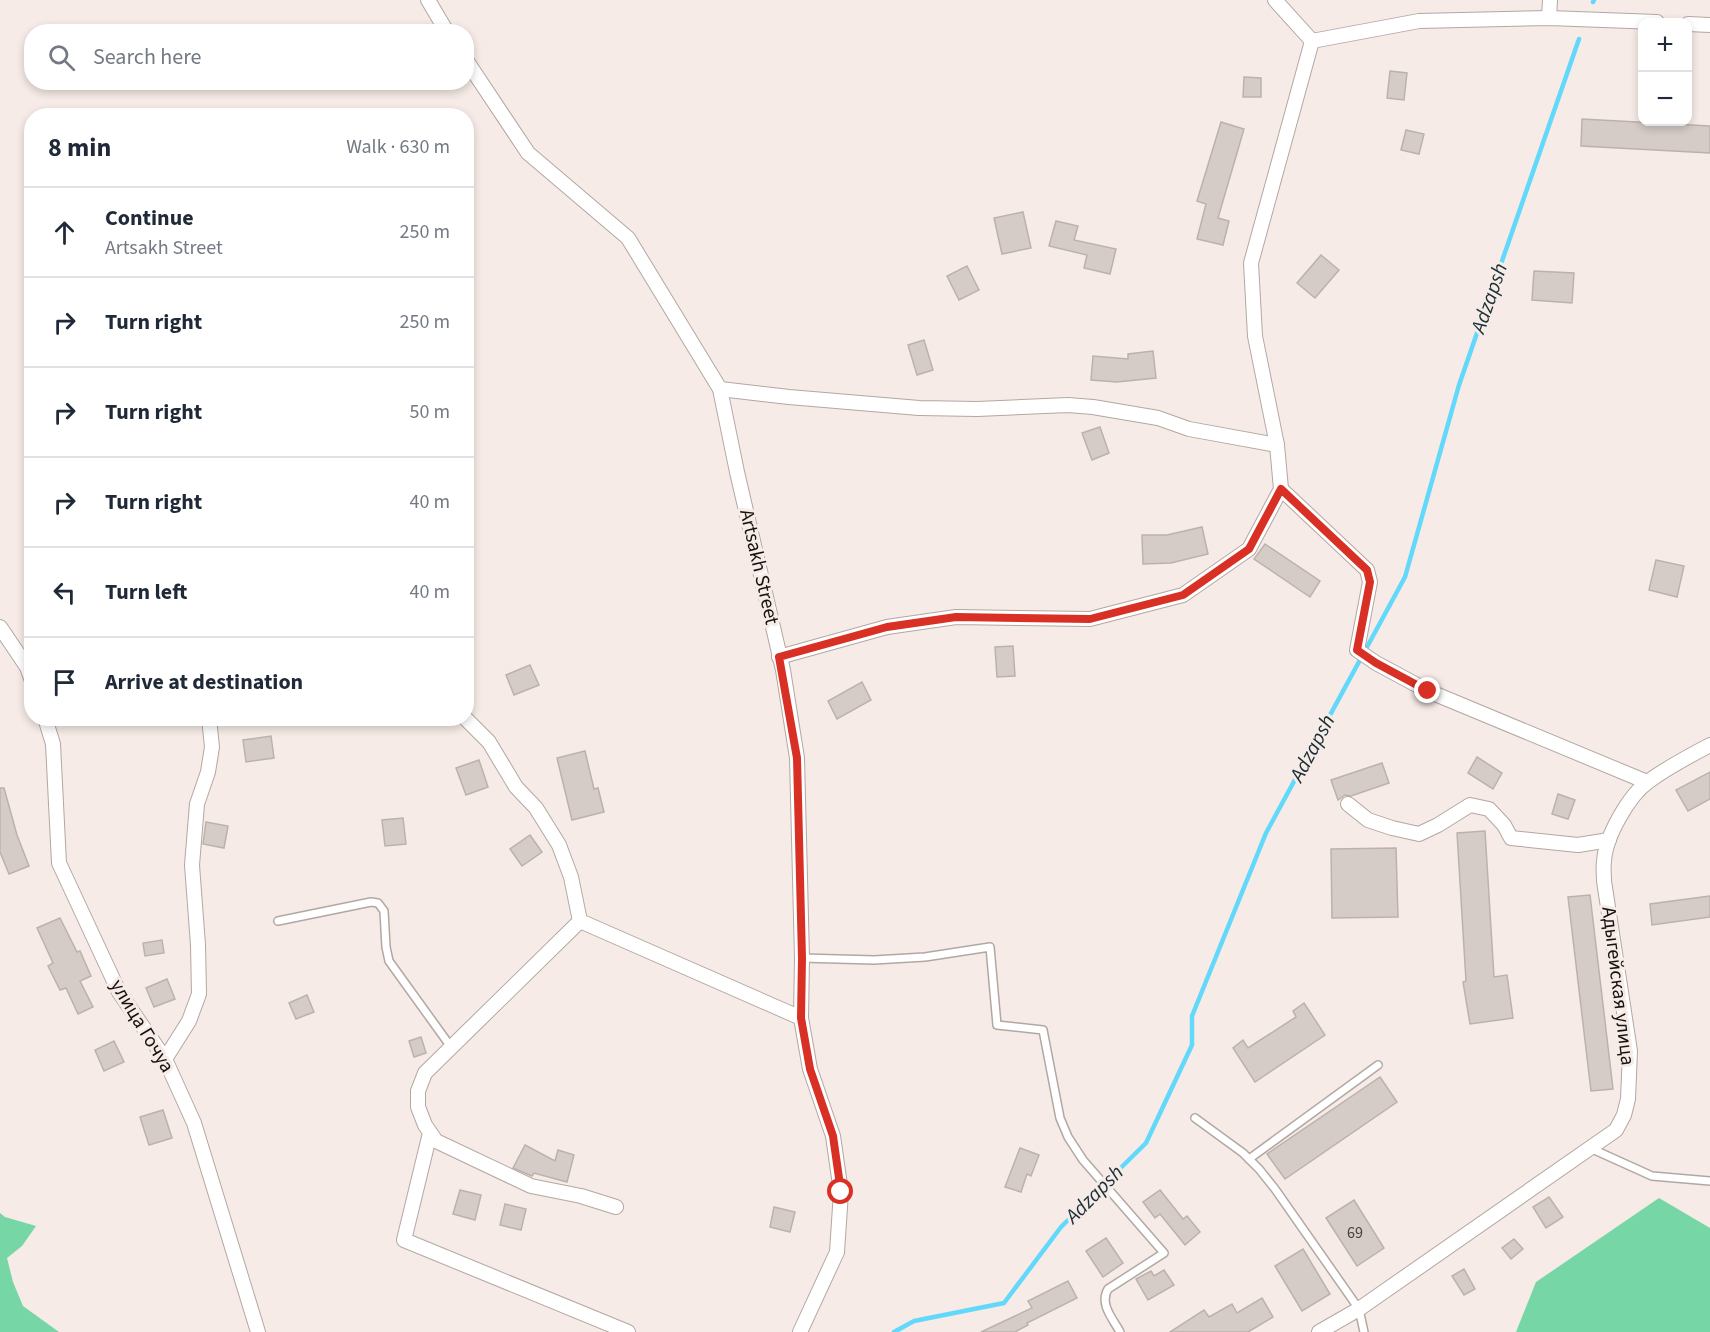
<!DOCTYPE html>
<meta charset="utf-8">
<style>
:root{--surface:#fff;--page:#f2f2f3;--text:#1f2937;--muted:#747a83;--line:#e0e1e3}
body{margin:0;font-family:"Source Sans 3",sans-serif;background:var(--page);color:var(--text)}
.controls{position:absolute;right:18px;top:18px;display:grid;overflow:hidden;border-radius:12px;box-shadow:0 3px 9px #0003}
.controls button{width:54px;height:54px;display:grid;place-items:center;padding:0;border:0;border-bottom:2px solid var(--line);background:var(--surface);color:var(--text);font:30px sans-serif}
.stop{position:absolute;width:18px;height:18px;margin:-14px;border:4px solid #d93025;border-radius:50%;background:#fff}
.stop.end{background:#d93025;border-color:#fff;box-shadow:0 2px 6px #0008}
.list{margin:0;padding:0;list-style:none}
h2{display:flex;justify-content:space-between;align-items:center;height:78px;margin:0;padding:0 24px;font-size:26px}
h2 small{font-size:20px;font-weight:400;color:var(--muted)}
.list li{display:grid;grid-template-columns:39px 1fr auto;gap:18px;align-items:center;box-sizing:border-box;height:90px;padding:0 24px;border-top:2px solid var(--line)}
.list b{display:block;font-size:22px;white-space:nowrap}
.list p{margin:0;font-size:20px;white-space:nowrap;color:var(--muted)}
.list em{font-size:20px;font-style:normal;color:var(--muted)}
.icon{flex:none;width:33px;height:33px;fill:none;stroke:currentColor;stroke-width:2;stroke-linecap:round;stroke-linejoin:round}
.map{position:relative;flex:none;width:1710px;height:1332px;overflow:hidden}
.search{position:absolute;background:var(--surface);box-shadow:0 3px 9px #0003;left:24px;top:24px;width:450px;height:66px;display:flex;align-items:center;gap:15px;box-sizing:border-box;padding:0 21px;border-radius:24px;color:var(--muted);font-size:22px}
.panel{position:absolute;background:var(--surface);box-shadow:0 3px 9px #0003;left:24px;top:108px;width:450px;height:618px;border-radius:24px}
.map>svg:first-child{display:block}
.forest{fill:#76d6a6}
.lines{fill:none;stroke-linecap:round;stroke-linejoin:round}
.stream{stroke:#62d8fb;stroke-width:4.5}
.building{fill:#d6ccc7;stroke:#bcb2ad;stroke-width:1.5}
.lane-casing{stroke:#b2a8a3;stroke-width:10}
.street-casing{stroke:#b2a8a3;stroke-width:16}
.lane{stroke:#fff;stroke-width:7}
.street{stroke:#fff;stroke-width:14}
.route{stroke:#d93025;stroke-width:8}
.labels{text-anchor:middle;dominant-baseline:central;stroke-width:6;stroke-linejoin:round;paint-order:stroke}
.number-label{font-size:16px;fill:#44403d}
.street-label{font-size:20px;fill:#14110f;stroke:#f6ebe6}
.water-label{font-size:21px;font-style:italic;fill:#1a2f36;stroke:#f6ebe6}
</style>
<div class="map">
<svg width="1710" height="1332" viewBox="0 0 1710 1332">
<rect width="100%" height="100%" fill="#f6ebe6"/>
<!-- forest -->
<g class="forest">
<path d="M1659,1198L1710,1228V1332H1516L1536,1282Z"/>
<path d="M0,1213L5,1217L36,1226L22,1246L7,1258L13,1282L23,1306L59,1332H0Z"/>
</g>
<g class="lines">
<!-- stream -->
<g class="stream">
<path d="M1593,2L1594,0"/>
<path d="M894,1332L914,1321L1004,1303L1061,1227L1146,1143L1192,1045V1016L1266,833L1405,577L1459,385L1579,39"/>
</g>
</g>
<!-- building -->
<g class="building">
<path d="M1390,71L1407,73L1404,100L1387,98Z"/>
<path d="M1244,77L1261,78V97H1243Z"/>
<path d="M1582,119L1710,126V153L1581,146Z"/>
<path d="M1221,122L1244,129L1218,218L1229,221L1223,245L1197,239L1206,204L1197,201Z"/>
<path d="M1406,130L1424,134L1419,154L1401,150Z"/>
<path d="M1023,212L1031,248L1002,254L994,218Z"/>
<path d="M1056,221L1078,226L1074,240L1116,249L1110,274L1084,268L1087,255L1049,246Z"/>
<path d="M1321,255L1339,270L1315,298L1297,283Z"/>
<path d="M967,266L979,290L959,300L947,276Z"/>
<path d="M1534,271L1574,273L1572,303L1532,300Z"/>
<path d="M924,340L933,370L917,375L908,345Z"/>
<path d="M1153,351L1156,378L1117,382L1091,380L1093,356L1128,359V354Z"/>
<path d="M1100,427L1109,453L1092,460L1082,433Z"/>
<path d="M1202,527L1208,554L1171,563L1143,564L1142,535H1167Z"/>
<path d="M1265,544L1320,581L1310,597L1254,559Z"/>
<path d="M1656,560L1684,566L1677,597L1649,590Z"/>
<path d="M1013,646L1015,676L997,677L995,647Z"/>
<path d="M530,665L539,685L514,695L506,675Z"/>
<path d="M862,682L871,700L837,719L828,701Z"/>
<path d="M271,736L274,758L246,762L243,740Z"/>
<path d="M585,751L594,789L598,788L604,812L572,820L557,758Z"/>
<path d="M1477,757L1502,773L1493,789L1468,773Z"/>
<path d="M479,760L488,787L466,795L456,768Z"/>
<path d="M1382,763L1389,783L1351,796L1345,795L1338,800L1331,780Z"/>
<path d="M1710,772V799L1688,811L1676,790Z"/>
<path d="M0,788H4L17,835L29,866L9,874L0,852Z"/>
<path d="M1558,794L1575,800L1568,819L1552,814Z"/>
<path d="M403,818L406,844L385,846L382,820Z"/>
<path d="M206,822L228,826L224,848L203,844Z"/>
<path d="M1485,831L1494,977L1507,975L1513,1018L1470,1024L1463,982L1466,981L1457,833Z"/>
<path d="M530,835L542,852L522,866L510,849Z"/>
<path d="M1396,848L1398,917L1332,918L1331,849Z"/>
<path d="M1590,895L1613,1089L1591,1091L1568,897Z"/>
<path d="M1710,896V917L1652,925L1650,904Z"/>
<path d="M60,918L77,952L80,951L91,976L80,981L93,1007L78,1014L66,988L60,990L48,966L53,963L37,928Z"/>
<path d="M162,940L164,953L145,956L143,943Z"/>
<path d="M167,979L175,999L154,1007L146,988Z"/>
<path d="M307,995L314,1012L296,1019L289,1003Z"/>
<path d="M1304,1003L1325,1035L1255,1082L1233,1048L1243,1040L1248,1048L1296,1017L1293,1011Z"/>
<path d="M421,1037L426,1053L414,1057L409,1041Z"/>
<path d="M114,1041L124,1062L104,1071L95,1050Z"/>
<path d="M1380,1077L1397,1102L1285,1179L1267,1154Z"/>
<path d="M163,1110L172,1138L149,1145L140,1117Z"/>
<path d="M525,1145L555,1161L558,1150L574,1155L567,1182L534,1173L532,1176L513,1168Z"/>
<path d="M1020,1148L1039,1155L1031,1176L1027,1174L1021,1192L1005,1187Z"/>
<path d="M460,1190L481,1195L475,1220L453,1214Z"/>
<path d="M1160,1190L1183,1219L1187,1216L1200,1232L1185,1245L1160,1214L1155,1218L1143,1202Z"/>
<path d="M1549,1197L1563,1217L1546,1228L1533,1207Z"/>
<path d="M1354,1200L1384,1248L1357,1266L1326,1218Z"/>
<path d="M505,1204L526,1209L521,1230L500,1225Z"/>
<path d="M774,1207L795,1212L790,1232L770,1227Z"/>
<path d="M1106,1238L1123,1263L1103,1277L1086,1251Z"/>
<path d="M1514,1239L1523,1249L1511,1259L1502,1248Z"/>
<path d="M1303,1249L1330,1294L1302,1311L1275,1266Z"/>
<path d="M1464,1269L1475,1289L1464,1295L1452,1276Z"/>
<path d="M1164,1270L1174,1285L1148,1300L1136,1279L1151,1271L1154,1276Z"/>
<path d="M1068,1281L1077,1298L1027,1323L1028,1325L1015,1332H981L1032,1308L1028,1301Z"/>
<path d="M1262,1298L1273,1317L1248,1332H1170L1204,1310L1209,1317L1232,1304L1237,1313Z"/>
</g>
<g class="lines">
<defs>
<g id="lane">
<path d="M278,921L371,902L378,903L384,911L386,947L389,961L451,1047"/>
<path d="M802,958L874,960L925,957L990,947L997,1025L1043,1030L1060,1118L1068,1137L1083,1160L1164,1253L1108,1289C1099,1304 1113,1319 1120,1332"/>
<path d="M1195,1118L1243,1153L1259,1169L1275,1189L1359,1309L1364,1332"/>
<path d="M1590,1148L1652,1176L1710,1181"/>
<path d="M1249,1159L1378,1065"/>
</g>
<g id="street">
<path d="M428,0L447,32"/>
<path d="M1275,0L1312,41"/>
<path d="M1549,18L1550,0"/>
<path d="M1688,24L1710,25"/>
<path d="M1312,41L1419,21L1549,18L1657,22"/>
<path d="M466,60L528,153L628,238L720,389L737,472L783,670L797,758L802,958L801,1018L810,1069L833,1136L841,1192L837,1252L800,1332"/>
<path d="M720,389L789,397L919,408L977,409L1068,405L1093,407L1158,418L1189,429L1277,445"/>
<path d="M1281,489L1367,570L1370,582L1357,650L1376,663L1428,691L1647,782"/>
<path d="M0,627L27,667L32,681"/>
<path d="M779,657L887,627L956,617L1090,619L1183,595L1249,549L1281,489L1277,445L1255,336L1251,263L1312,41"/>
<path d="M45,718L53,744L59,863L119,992L165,1059L194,1123L258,1332"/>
<path d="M465,718L489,742L516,787L536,808L559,845L571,877L580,921L801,1018"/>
<path d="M1348,804L1368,820L1392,828L1419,834L1438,825L1470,805L1489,809L1504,825L1511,838L1578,845L1609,840"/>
<path d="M580,921L425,1073L418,1091V1107L425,1125L436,1141L531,1186L581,1196L616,1207"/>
<path d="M165,1059L189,1021L199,994L198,945L192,865L197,804L208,772L212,747L209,718"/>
<path d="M430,1133L404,1240L628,1332"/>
<path d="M1319,1332L1359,1309L1616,1130L1624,1115L1628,1099L1630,1051L1604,881C1604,874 1603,868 1604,862C1605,837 1629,795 1649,781C1668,767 1689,756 1710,745"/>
</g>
</defs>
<!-- lane casing -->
<use href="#lane" class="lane-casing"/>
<!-- street casing -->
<use href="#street" class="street-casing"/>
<!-- lane -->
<use href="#lane" class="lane"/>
<!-- street -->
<use href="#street" class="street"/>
</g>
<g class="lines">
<!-- route -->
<path class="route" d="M841,1192L833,1136L810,1069L801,1018L802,958L797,758L779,657L887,627L956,617L1090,619L1183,595L1249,549L1281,489L1367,570L1370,582L1357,650L1376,663L1428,691"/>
</g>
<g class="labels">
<!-- number labels -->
<g class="number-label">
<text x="1355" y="1233">69</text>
</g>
<!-- street labels -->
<g class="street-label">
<text transform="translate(759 567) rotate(77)">Artsakh Street</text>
<text transform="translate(1618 986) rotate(83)">Адыгейская улица</text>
<text transform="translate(142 1026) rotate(59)">улица Гочуа</text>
</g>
<!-- water labels -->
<g class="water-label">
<text transform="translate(1489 298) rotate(-71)">Adzapsh</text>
<text transform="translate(1312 748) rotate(-62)">Adzapsh</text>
<text transform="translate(1094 1194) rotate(-45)">Adzapsh</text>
</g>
</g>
</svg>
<div class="controls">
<button>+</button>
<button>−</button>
</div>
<div class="stop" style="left:841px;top:1192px"></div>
<div class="stop end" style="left:1428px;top:691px"></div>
<div class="search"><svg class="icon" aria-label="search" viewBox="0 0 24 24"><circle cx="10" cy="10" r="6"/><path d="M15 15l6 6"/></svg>Search here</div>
<section class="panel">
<h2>8 min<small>Walk · 630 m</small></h2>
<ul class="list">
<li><svg class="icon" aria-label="ahead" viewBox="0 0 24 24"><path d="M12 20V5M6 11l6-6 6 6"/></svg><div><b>Continue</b><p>Artsakh Street</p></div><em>250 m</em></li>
<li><svg class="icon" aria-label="right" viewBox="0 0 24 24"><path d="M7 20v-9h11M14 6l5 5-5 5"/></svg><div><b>Turn right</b></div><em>250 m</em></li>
<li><svg class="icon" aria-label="right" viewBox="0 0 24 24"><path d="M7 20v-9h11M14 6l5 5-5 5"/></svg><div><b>Turn right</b></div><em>50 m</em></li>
<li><svg class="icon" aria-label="right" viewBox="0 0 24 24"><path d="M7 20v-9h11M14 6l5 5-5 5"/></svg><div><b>Turn right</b></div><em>40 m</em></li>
<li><svg class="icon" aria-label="left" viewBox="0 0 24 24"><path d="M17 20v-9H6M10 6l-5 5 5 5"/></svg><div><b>Turn left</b></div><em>40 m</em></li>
<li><svg class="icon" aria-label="arrive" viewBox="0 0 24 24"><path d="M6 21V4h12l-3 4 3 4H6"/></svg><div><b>Arrive at destination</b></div></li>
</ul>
</section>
</div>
